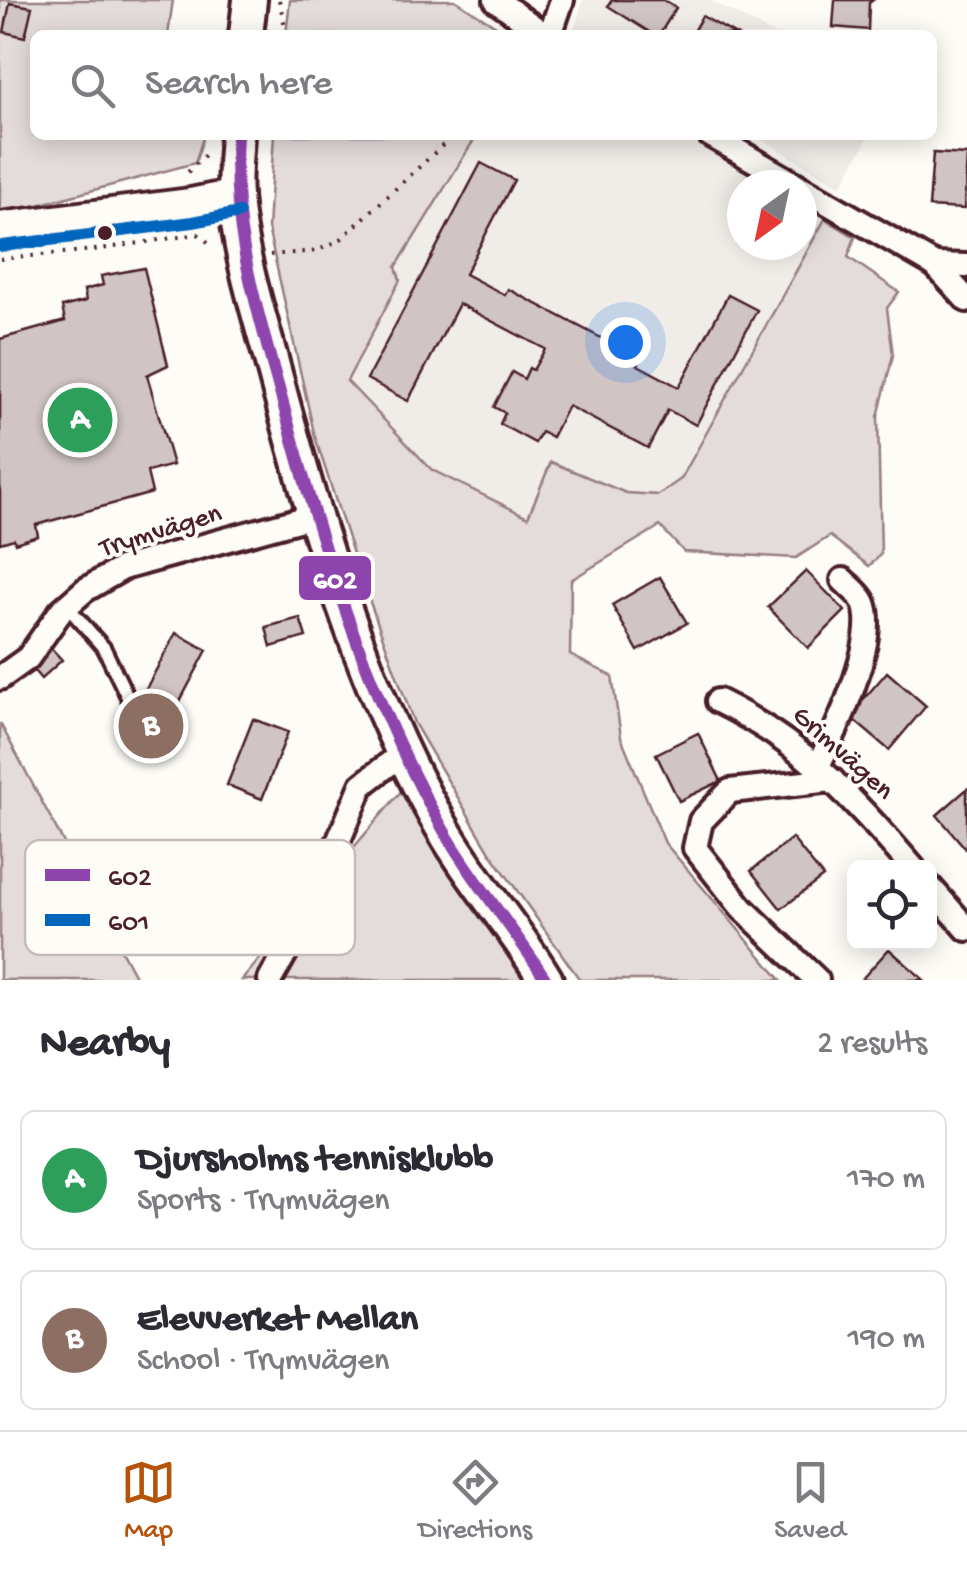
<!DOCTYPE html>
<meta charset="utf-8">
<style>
:root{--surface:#fff;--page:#f2f2f3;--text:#2b2b33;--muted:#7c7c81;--line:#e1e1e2;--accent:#b45309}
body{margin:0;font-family:"Gochi Hand",sans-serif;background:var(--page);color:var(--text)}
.controls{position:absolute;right:30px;bottom:30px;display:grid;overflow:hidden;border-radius:15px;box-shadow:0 5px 25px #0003}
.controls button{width:90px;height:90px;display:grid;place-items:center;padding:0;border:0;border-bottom:2px solid var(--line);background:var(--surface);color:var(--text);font:50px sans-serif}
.compass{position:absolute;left:727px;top:170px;width:90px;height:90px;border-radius:50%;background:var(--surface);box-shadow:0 5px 25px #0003;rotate:213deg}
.you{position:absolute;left:625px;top:342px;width:35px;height:35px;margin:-25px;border:8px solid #fff;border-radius:50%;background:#1a73e8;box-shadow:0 0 0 15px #1a73e833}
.badge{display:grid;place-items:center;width:65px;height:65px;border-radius:50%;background:var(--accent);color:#fff;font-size:32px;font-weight:700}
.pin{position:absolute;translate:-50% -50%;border:5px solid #fff;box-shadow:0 2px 10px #0006}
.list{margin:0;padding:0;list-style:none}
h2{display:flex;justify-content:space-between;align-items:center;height:130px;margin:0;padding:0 40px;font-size:42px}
h2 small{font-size:32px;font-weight:400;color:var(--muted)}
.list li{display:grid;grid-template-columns:65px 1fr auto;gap:30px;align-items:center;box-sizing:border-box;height:140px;margin:0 20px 20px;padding:0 20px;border:2px solid var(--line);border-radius:15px}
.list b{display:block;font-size:38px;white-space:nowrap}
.list p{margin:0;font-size:32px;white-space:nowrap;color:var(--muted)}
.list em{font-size:32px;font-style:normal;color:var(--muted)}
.icon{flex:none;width:55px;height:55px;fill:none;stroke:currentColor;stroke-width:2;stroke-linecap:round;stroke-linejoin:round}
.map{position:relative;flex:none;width:967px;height:980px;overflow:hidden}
.search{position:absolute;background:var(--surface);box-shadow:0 5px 25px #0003;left:30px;right:30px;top:30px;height:110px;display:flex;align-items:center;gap:25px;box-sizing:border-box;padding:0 35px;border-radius:15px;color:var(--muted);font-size:38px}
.sheet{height:450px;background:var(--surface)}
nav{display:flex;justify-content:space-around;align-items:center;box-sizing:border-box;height:140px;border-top:2px solid var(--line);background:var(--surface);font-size:28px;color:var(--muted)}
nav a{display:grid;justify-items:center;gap:5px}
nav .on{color:var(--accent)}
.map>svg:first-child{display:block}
.built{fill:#f0ece8}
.green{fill:#e3dcda;stroke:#967e82;stroke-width:2.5}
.building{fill:#d0c5c4;stroke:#4a1f2b;stroke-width:2.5}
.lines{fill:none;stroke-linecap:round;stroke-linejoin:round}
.lane-casing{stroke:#4a1f2b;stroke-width:19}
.street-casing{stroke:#4a1f2b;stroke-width:30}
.secondary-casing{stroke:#4a1f2b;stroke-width:40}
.path{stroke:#4a1f2b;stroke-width:4;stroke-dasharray:2.5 8;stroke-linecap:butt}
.lane{stroke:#fdfcf7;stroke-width:11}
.street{stroke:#fdfcf7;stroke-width:22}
.secondary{stroke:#fdfcf7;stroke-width:32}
.bus-1-casing{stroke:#fdfcf7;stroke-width:20}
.bus-2-casing{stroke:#fdfcf7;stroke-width:20}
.bus-1{stroke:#8e44ad;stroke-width:12}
.bus-2{stroke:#0065bd;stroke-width:12}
.bus-dot{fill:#4a1f2b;stroke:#fdfcf7;stroke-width:4}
.labels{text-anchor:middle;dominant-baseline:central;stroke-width:8;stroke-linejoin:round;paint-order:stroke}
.street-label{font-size:28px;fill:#4a1f2b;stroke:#fdfcf7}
.key{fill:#fdfcf7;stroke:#c7baba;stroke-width:2.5}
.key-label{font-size:28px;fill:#4a1f2b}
.line-badge{stroke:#fdfcf7;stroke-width:4}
.badge-label{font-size:28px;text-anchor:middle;font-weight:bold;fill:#fff}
</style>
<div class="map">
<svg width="967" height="980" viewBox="0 0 967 980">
<rect width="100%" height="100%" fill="#fdfcf7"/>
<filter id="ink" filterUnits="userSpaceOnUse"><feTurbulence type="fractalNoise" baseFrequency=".01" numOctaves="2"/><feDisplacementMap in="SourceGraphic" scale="20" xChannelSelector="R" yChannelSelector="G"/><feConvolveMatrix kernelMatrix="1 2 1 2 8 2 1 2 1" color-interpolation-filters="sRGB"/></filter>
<g filter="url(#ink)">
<!-- built -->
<g class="built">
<path d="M583,0H709L775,35H582L574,30Z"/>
<path d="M477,135H681L766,185H742V245H802V206L825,219L681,479L658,495L626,493L551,463L529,517L432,470L347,382L400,281L396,267Z"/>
<path d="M754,135H870L841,186Z"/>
</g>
<!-- green -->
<g class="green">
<path d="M0,0H173L168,35H35V135H204L195,163L0,215Z"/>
<path d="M290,0H455L510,35H286Z"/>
<path d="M274,135H477L396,267L400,280L347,381L432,470L528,517L551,462L626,493L658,495L681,479L825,219L855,237L848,257L899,292L887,308L893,355L878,417L881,554L869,566L830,536L796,558L684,552L660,526L571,580L570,655L612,676L621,737L665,843L781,980H580L490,852L414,723L358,569L315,437L268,228Z"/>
<path d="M0,723L137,980H0Z"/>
<path d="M403,789L523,980H242Z"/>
</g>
<!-- building -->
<g class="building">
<path d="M612,0H663L676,8L659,35H654L608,6Z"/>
<path d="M835,0H873L869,3L868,30L833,27Z"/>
<path d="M10,3L32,7L25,37L4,32Z"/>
<path d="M702,16L736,35H691Z"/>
<path d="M933,153L967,155L964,209L929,207Z"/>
<path d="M481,163L514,180L465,274L505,295L508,289L641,359L638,365L679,387L728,295L757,310L696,425L668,410L648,448L568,406L552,437L541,432L535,443L500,424L505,413L494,407L512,372L524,379L529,368L533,370L545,349L459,304L408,401L367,379Z"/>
<path d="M144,268L168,365L147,375L173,465L147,472L152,493L36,525L38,536L15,543L14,539L0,543V339L65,321L62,307L86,301L84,290L103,285L101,276Z"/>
<path d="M806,571L845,611L808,648L768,607Z"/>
<path d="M660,577L687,623L638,651L612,605Z"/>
<path d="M300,618L306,637L271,647L266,627Z"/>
<path d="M176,633L207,650L152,754L120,737Z"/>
<path d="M51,648L62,660L41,679L30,666Z"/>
<path d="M887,672L926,706L889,750L849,716Z"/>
<path d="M253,719L288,732L262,799L227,785Z"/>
<path d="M698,733L721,781L679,801L656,754Z"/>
<path d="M967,789V850L937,815Z"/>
<path d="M792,838L823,877L781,909L751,871Z"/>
<path d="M889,949L924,980H861Z"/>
</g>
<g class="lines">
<defs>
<path id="lane" d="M67,606L104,648L130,702"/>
<g id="street">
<path d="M496,0L545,35"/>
<path d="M550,35L562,0"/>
<path d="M710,135L797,185"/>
<path d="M802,188L935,265L967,300"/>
<path d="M935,265L967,266"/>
<path d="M0,678L28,658L61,611L85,590L123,568L316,515"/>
<path d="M718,701C802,742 853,798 913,868"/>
<path d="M817,767C835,734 879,641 864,603C861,595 850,587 843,580"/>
<path d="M930,887L967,929"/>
<path d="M270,980L309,911L362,785L403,753"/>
<path d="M817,980L743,909L695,848L701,821L730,791L832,780"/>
</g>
<g id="secondary">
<path d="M246,35L250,0"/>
<path d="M237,135C236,155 233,176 235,196C239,255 260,317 275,374C315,525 364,694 443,829C473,882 515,928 546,980"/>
<path d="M0,229L191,205L235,196"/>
</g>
</defs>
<!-- lane casing -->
<use href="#lane" class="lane-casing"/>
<!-- street casing -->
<use href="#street" class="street-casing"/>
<!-- secondary casing -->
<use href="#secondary" class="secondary-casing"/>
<!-- path -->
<g class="path">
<path d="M279,0L287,35"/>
<path d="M188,172L209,151"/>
<path d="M270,255L317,251L341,239L454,135"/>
<path d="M0,259L95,250L198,234L214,247"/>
</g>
<!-- lane -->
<use href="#lane" class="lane"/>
<!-- street -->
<use href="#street" class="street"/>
<!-- secondary -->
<use href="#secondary" class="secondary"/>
<defs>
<path id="bus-1" d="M237,135C231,231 256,305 281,396C321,545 366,695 443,829C473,882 514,928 546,980"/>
<path id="bus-2" d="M2,246L193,222L239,213"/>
</defs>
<!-- bus-1 casing -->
<use href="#bus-1" class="bus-1-casing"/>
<!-- bus-2 casing -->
<use href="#bus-2" class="bus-2-casing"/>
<!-- bus-1 -->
<use href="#bus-1" class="bus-1"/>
<!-- bus-2 -->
<use href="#bus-2" class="bus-2"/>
</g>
</g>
<!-- markers -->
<circle class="bus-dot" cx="105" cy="233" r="9"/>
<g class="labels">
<!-- street labels -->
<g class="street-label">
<text transform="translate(161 532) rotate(-17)">Trymvägen</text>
<text transform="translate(842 754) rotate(42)">Grimvägen</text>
</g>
</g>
<!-- legend -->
<rect x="25" y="840" width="330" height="115" rx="15" class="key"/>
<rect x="45" y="869" width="45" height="12" fill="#8e44ad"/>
<rect x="45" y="914" width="45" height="12" fill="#0065bd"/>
<g class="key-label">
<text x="108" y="885">602</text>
<text x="108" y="930">601</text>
</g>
<rect class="line-badge" x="297" y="554" width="76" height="48" rx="10" fill="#8e44ad"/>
<g class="badge-label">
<text x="335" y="588">602</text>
</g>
</svg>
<div class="controls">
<button><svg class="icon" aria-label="locate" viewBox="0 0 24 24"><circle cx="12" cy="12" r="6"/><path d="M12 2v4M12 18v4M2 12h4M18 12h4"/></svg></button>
</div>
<svg class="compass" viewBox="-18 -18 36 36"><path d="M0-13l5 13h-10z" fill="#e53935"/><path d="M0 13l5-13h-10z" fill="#7c7c81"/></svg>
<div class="you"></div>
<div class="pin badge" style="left:80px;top:420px;background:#2e9e5b">A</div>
<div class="pin badge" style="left:151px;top:726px;background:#8d6e63">B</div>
<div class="search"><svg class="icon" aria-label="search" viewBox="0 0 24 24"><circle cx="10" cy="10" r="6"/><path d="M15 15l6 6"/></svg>Search here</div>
</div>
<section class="sheet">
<h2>Nearby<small>2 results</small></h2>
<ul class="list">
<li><span class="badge" style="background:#2e9e5b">A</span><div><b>Djursholms tennisklubb</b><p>Sports · Trymvägen</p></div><em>170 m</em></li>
<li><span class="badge" style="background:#8d6e63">B</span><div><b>Elevverket Mellan</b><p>School · Trymvägen</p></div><em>190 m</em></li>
</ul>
</section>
<nav>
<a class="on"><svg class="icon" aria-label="map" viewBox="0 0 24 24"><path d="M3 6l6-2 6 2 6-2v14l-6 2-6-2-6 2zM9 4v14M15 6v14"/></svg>Map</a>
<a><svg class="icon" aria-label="directions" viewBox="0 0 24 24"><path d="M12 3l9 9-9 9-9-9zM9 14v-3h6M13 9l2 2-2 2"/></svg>Directions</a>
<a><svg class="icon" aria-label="saved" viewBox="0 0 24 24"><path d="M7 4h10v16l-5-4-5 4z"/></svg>Saved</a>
</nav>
